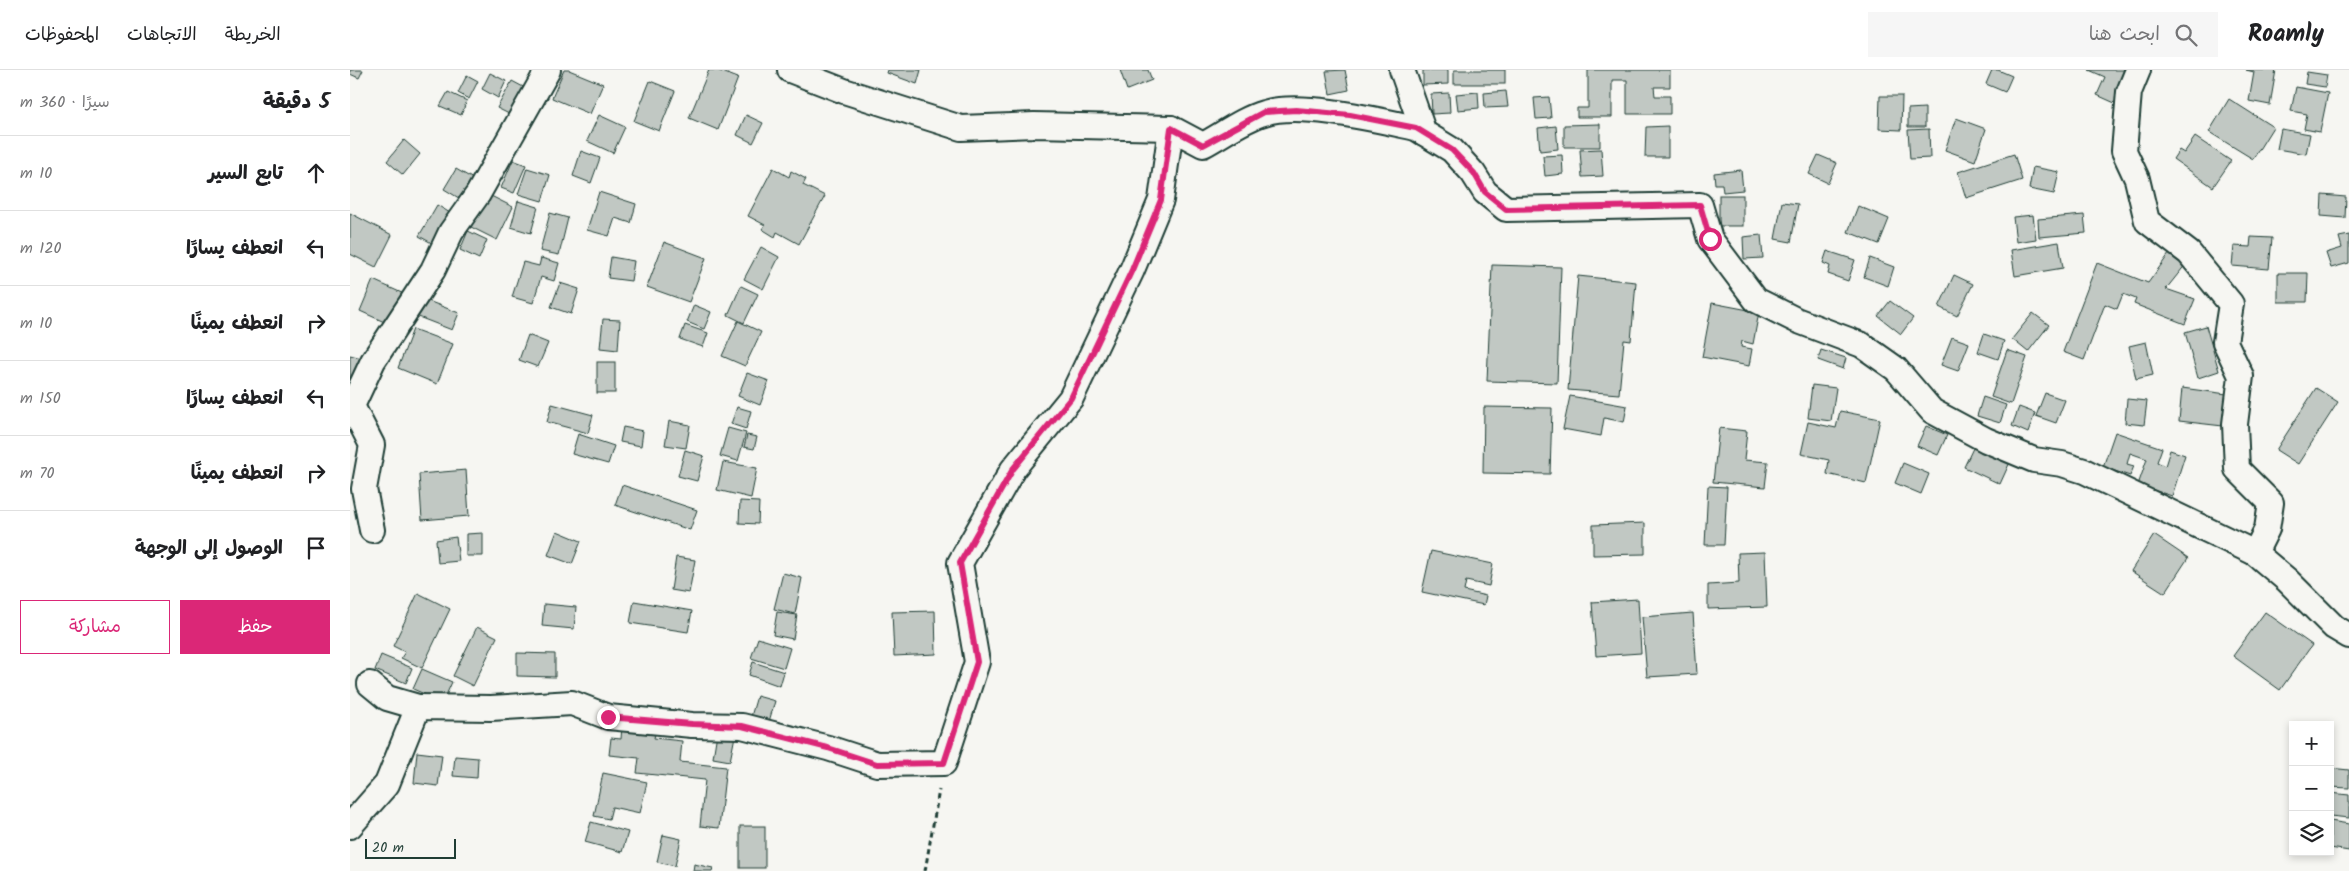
<!DOCTYPE html>
<html lang="ar">
<meta charset="utf-8">
<style>
:root{--surface:#fff;--page:#f6f6f6;--text:#202124;--muted:#757577;--line:#e0e0e0;--accent:#db2777}
body{margin:0;font-family:Kalam,"Playpen Sans Arabic",sans-serif;background:var(--page);color:var(--text);direction:rtl}
.controls{position:absolute;right:15px;bottom:15px;display:grid;overflow:hidden;border-radius:0px;box-shadow:0 2px 8px #0003}
.controls button{width:45px;height:45px;display:grid;place-items:center;padding:0;border:0;border-bottom:1px solid var(--line);background:var(--surface);color:var(--text);font:25px sans-serif}
.scale{position:absolute;left:15px;bottom:12px;width:91px;box-sizing:border-box;padding-left:5px;border:2px solid #1f3d34;border-top:0;font-size:14px;line-height:18px;white-space:nowrap;color:#1f3d34;-webkit-text-stroke:4px #f6f6f2;paint-order:stroke}
.stop{position:absolute;width:15px;height:15px;margin:-11px;border:4px solid #db2777;border-radius:50%;background:#fff}
.stop.end{background:#db2777;border-color:#fff;box-shadow:0 1px 5px #0008}
.list{margin:0;padding:0;list-style:none}
h2{display:flex;justify-content:space-between;align-items:center;height:65px;margin:0;padding:0 20px;font-size:21px}
h2 small{font-size:16px;font-weight:400;color:var(--muted)}
.list li{display:grid;grid-template-columns:32px 1fr auto;gap:15px;align-items:center;box-sizing:border-box;height:75px;padding:0 20px;border-top:1px solid var(--line)}
.list b{display:block;font-size:19px;white-space:nowrap}
.list em{font-size:16px;font-style:normal;color:var(--muted)}
.actions{display:flex;gap:10px;padding:15px 20px}
.actions a{flex:1;padding:11px 0;border:1px solid var(--accent);border-radius:0px;text-align:center;font-size:18px;color:var(--accent)}
.actions .main{background:var(--accent);color:#fff}
.icon{flex:none;width:28px;height:28px;fill:none;stroke:currentColor;stroke-width:2;stroke-linecap:round;stroke-linejoin:round}
.map{position:relative;flex:none;width:1999px;height:801px;overflow:hidden;direction:ltr}
header{display:flex;align-items:center;gap:30px;box-sizing:border-box;height:70px;padding:0 25px;background:var(--surface);border-bottom:1px solid var(--line)}
header strong{font-size:24px}
nav{display:flex;gap:28px;margin-inline-start:auto;font-size:18px}
.search{width:350px;height:45px;background:var(--page);display:flex;align-items:center;gap:12px;box-sizing:border-box;padding:0 18px;border-radius:0px;color:var(--muted);font-size:19px}
main{display:flex}
aside{flex:1;background:var(--surface)}
.map>svg:first-child{display:block}
.building{fill:#c1c8c3;stroke:#1f3d34}
.lines{fill:none;stroke-linecap:round;stroke-linejoin:round}
.street-casing{stroke:#1f3d34;stroke-width:28}
.path{stroke:#1f3d34;stroke-width:3;stroke-dasharray:5 4;stroke-linecap:butt}
.street{stroke:#f6f6f2;stroke-width:24}
.route{stroke:#db2777;stroke-width:6}
</style>
<header>
<strong>Roamly</strong>
<div class="search"><svg class="icon" aria-label="search" viewBox="0 0 24 24"><circle cx="10" cy="10" r="6"/><path d="M15 15l6 6"/></svg>ابحث هنا</div>
<nav><a>الخريطة</a><a>الاتجاهات</a><a>المحفوظات</a></nav>
</header>
<main>
<div class="map">
<svg width="1999" height="801" viewBox="0 0 1999 801">
<rect width="100%" height="100%" fill="#f6f6f2"/>
<filter id="ink" filterUnits="userSpaceOnUse"><feTurbulence type="fractalNoise" baseFrequency=".02" numOctaves="2"/><feDisplacementMap in="SourceGraphic" scale="10" xChannelSelector="R" yChannelSelector="G"/><feConvolveMatrix kernelMatrix="1 2 1 2 8 2 1 2 1" color-interpolation-filters="sRGB"/></filter>
<g filter="url(#ink)">
<!-- building -->
<g class="building">
<path d="M0,0H13L9,8L0,4Z"/>
<path d="M214,0H219L253,14L240,44L202,28Z"/>
<path d="M359,0H367L388,8L368,60L339,48Z"/>
<path d="M538,0H571L567,14L537,3Z"/>
<path d="M770,0H798L802,10L777,20Z"/>
<path d="M995,0L999,20L980,24L976,1Z"/>
<path d="M1073,0H1098V14L1073,15Z"/>
<rect x="1104" y="0" width="51" height="14"/>
<path d="M1238,0H1320V17H1304L1305,26H1320V44H1277V10H1262V47H1227V38H1238Z"/>
<path d="M1642,0H1648L1662,6L1655,22L1636,14Z"/>
<path d="M1739,0H1781L1767,34L1747,25L1755,7Z"/>
<path d="M1896,0H1926L1920,35L1899,31L1904,2Z"/>
<path d="M1957,2L1977,5L1975,17L1955,14Z"/>
<path d="M140,3L156,11L148,28L132,19Z"/>
<path d="M117,5L128,11L119,29L108,23Z"/>
<path d="M162,11L177,19L163,46L147,38Z"/>
<path d="M300,11L325,21L309,61L284,51Z"/>
<path d="M1946,17L1978,23L1970,62L1954,59L1957,44L1941,41Z"/>
<path d="M1156,21L1158,37L1135,38L1134,23Z"/>
<path d="M98,22L117,31L111,45L90,36Z"/>
<path d="M1128,22L1129,38L1108,40L1106,24Z"/>
<path d="M1099,23L1100,43L1082,44L1081,24Z"/>
<path d="M1530,26H1552L1551,60L1529,59Z"/>
<path d="M1199,27L1201,48L1186,49L1184,28Z"/>
<path d="M1879,29L1923,57L1903,89L1859,62Z"/>
<path d="M1575,38V57H1558V39Z"/>
<path d="M249,45L275,57L263,83L237,71Z"/>
<path d="M396,45L413,53L403,73L387,65Z"/>
<path d="M1606,48L1636,59L1625,91L1595,80Z"/>
<path d="M1250,54V77H1214V55Z"/>
<path d="M1206,56L1208,79L1190,81L1188,58Z"/>
<path d="M1318,56V87H1295L1296,57Z"/>
<path d="M1579,59L1580,88L1560,89L1558,60Z"/>
<path d="M1931,59L1960,64L1956,84L1927,79Z"/>
<path d="M1845,67L1881,91L1863,117L1823,89L1829,80L1834,83Z"/>
<path d="M54,70L70,84L53,105L37,91Z"/>
<path d="M1251,79L1253,106L1232,107L1230,80Z"/>
<path d="M231,81L250,88L241,113L223,106Z"/>
<path d="M1664,84L1672,110L1616,128L1608,102Z"/>
<path d="M1212,85L1213,104L1195,106L1193,86Z"/>
<path d="M1468,85L1487,93L1478,113L1459,104Z"/>
<path d="M163,90L176,95L164,123L151,118Z"/>
<path d="M1683,97L1709,102L1704,124L1679,119Z"/>
<path d="M177,98L200,105L192,131L168,124Z"/>
<path d="M423,98L439,107L441,101L456,109L453,115L475,126L449,174L427,162L425,167L412,159L415,155L398,146Z"/>
<path d="M106,99L130,113L117,133L94,119Z"/>
<path d="M1391,100L1393,120L1373,122L1372,114H1365L1364,103Z"/>
<path d="M249,122L286,134L281,153L265,148L259,166L237,160Z"/>
<path d="M137,124L163,137L147,170L121,157Z"/>
<rect x="1369" y="125" width="24" height="31"/>
<path d="M1972,125L1996,127L1995,148L1971,146Z"/>
<path d="M168,131L188,137L181,163L161,157Z"/>
<path d="M1432,132L1448,134L1441,172L1425,169Z"/>
<path d="M87,135L105,146L87,176L69,166Z"/>
<path d="M1508,136L1539,149L1529,174L1498,162Z"/>
<path d="M0,143L42,165L26,197L0,184Z"/>
<path d="M200,143L218,148L209,185L190,181Z"/>
<path d="M1683,145L1686,169L1666,172L1663,147Z"/>
<path d="M1734,145L1736,163L1689,167L1688,149Z"/>
<path d="M118,161L137,170L129,189L110,180Z"/>
<path d="M1411,165L1413,188L1394,189L1393,167Z"/>
<path d="M1999,165V193L1981,198L1976,183L1992,178L1989,167Z"/>
<path d="M1901,167L1922,168L1919,199L1882,196L1884,176L1900,177Z"/>
<path d="M314,172L356,188L339,232L297,217Z"/>
<path d="M1709,172L1713,198L1665,206L1661,180Z"/>
<path d="M411,177L429,187L413,219L394,209Z"/>
<path d="M1822,180L1836,194L1816,219L1845,229L1835,254L1784,234L1786,229L1773,224L1767,239L1755,234L1734,290L1713,282L1747,193L1798,213Z"/>
<path d="M1477,181L1505,190L1498,211L1478,204L1480,196L1473,193Z"/>
<path d="M261,187L284,191L281,211L258,208Z"/>
<path d="M191,188L209,193L204,211L191,207L183,233L162,227L173,192L189,196Z"/>
<path d="M1520,188L1544,197L1538,216L1514,207Z"/>
<path d="M1142,195L1211,197L1207,313L1137,311Z"/>
<path d="M1928,203H1958L1957,232H1928Z"/>
<path d="M1604,205L1623,214L1607,246L1589,237Z"/>
<path d="M1228,206L1286,212L1281,271L1274,270L1269,324L1218,320Z"/>
<path d="M23,210L54,224L41,255L10,241Z"/>
<path d="M210,213L229,219L221,244L201,237Z"/>
<path d="M391,216L408,224L394,253L378,245Z"/>
<path d="M73,229L109,243L102,260L66,246Z"/>
<path d="M1540,231L1563,248L1551,264L1528,246Z"/>
<path d="M1362,233L1409,242L1403,274L1392,271L1391,277L1402,279L1399,296L1352,287Z"/>
<path d="M344,235L361,242L354,259L337,252Z"/>
<path d="M1683,243L1699,255L1678,282L1662,269Z"/>
<path d="M253,249L270,250L268,280L250,278Z"/>
<path d="M388,251L411,262L395,296L372,286Z"/>
<path d="M335,255L358,263L353,277L330,269Z"/>
<path d="M1856,256L1869,301L1848,308L1835,262Z"/>
<path d="M63,259L103,274L87,314L48,298Z"/>
<path d="M1634,264L1654,271L1648,289L1628,282Z"/>
<path d="M178,265L198,273L188,297L169,290Z"/>
<path d="M1602,267L1619,273L1608,301L1591,295Z"/>
<path d="M1796,272L1803,305L1786,309L1779,276Z"/>
<path d="M1471,280L1496,288L1493,299L1468,290Z"/>
<path d="M1657,280L1677,287L1661,334L1641,327Z"/>
<path d="M0,285L12,288L6,312L0,311Z"/>
<rect x="247" y="292" width="18" height="31"/>
<path d="M397,303L419,311L410,335L388,326Z"/>
<path d="M1462,315L1486,318L1481,351L1458,348Z"/>
<path d="M1832,318L1877,324L1873,356L1829,351Z"/>
<path d="M1966,318L1988,332L1948,394L1926,380Z"/>
<path d="M1695,323L1715,330L1706,353L1686,346Z"/>
<path d="M1220,326L1277,336L1274,352L1254,348L1251,366L1213,359Z"/>
<path d="M1633,327L1656,335L1650,353L1627,346Z"/>
<path d="M1777,329L1797,331L1794,355L1775,353Z"/>
<path d="M202,334L243,345L238,363L197,352Z"/>
<path d="M387,337L401,341L396,359L381,354Z"/>
<path d="M1134,337L1202,338L1200,404L1133,403Z"/>
<path d="M1669,337L1685,343L1678,363L1662,356Z"/>
<path d="M1490,341L1530,349L1516,413L1477,404L1479,390L1451,384L1458,352L1486,358Z"/>
<path d="M319,351L340,355L336,378L315,375Z"/>
<path d="M1576,356L1597,365L1588,385L1567,376Z"/>
<path d="M273,357L293,361L291,376L270,372Z"/>
<path d="M378,358L396,363L388,391L370,386Z"/>
<path d="M1369,358L1397,361L1394,390L1418,392L1415,417L1363,412Z"/>
<path d="M1765,362L1812,378L1807,392L1815,396L1820,380L1835,385L1822,426L1788,415L1797,389L1780,383L1777,394L1784,396L1780,406L1753,397Z"/>
<path d="M228,364L264,376L258,394L222,384Z"/>
<path d="M397,365L407,367L404,379L394,377Z"/>
<path d="M1624,376L1660,392L1650,414L1614,397Z"/>
<path d="M335,380L354,386L347,411L328,406Z"/>
<path d="M373,392L407,398L401,428L367,420Z"/>
<path d="M1553,393L1579,404L1571,424L1545,413Z"/>
<path d="M116,400L119,446L72,450L69,404Z"/>
<path d="M272,415L347,440L340,460L265,435Z"/>
<path d="M1358,416L1377,417L1374,475H1355Z"/>
<path d="M390,431L409,432L408,454L389,453Z"/>
<path d="M1295,453V484L1243,485V455Z"/>
<path d="M207,461L231,471L222,494L198,485Z"/>
<path d="M133,463V486H116V464Z"/>
<path d="M1804,465L1838,488L1815,523L1781,501Z"/>
<path d="M106,467L109,491L88,493L86,470Z"/>
<path d="M1081,481L1143,494L1139,516L1116,511L1114,521L1136,526L1134,535L1072,522Z"/>
<path d="M1415,482L1417,537L1358,539V515L1389,513L1388,483Z"/>
<path d="M326,487L345,490L339,523L321,520Z"/>
<path d="M433,503L452,508L445,544L424,539Z"/>
<path d="M68,523L100,539L72,598L51,588L55,582L43,576Z"/>
<path d="M1288,529L1291,583L1246,586L1242,532Z"/>
<path d="M284,531L342,541L338,562L280,553Z"/>
<path d="M194,534L226,537L224,559L192,556Z"/>
<path d="M585,541L586,584L544,586L542,542Z"/>
<path d="M427,542L447,545L443,569L423,565Z"/>
<path d="M1915,542L1962,575L1930,620L1883,586Z"/>
<path d="M1343,543L1347,604L1297,607L1292,547Z"/>
<path d="M127,557L147,567L123,616L103,606Z"/>
<path d="M408,568L440,578L434,598L401,588Z"/>
<path d="M167,583L205,584V607L167,606Z"/>
<path d="M31,585L62,598L56,613L25,600Z"/>
<path d="M403,592L434,602L430,616L399,605Z"/>
<path d="M72,599L102,612L93,632L63,619Z"/>
<path d="M407,626L425,631L418,655L400,650Z"/>
<path d="M272,656L306,660L304,668L332,671L330,692L376,697L369,758L350,756L355,710L287,703L289,688L259,685L261,668L271,669Z"/>
<path d="M367,663L385,666L380,691L363,688Z"/>
<path d="M67,682L92,685L88,716L64,713Z"/>
<path d="M105,686L128,688L127,708L103,706Z"/>
<path d="M1980,698L1999,700V718L1980,717Z"/>
<path d="M253,703L297,712L290,743L262,737L259,749L244,746Z"/>
<path d="M1980,723L1999,725V748L1980,746Z"/>
<path d="M1980,751L1999,754V781L1980,778Z"/>
<path d="M241,752L278,762L272,782L235,772Z"/>
<rect x="390" y="756" width="25" height="42"/>
<path d="M313,765L331,769L325,796L307,792Z"/>
<path d="M344,794L363,798L362,801H343Z"/>
</g>
<g class="lines">
<defs>
<g id="street">
<path d="M440,0L494,21L611,58L684,55L821,58L853,75C872,65 893,49 914,43C950,31 1028,50 1066,58L1102,80L1123,103L1135,122L1156,139L1350,135L1360,169L1406,230L1446,250L1512,275L1546,299L1582,341L1636,370L1684,390L1712,394L1734,401L1905,483L1937,510L1984,557L1999,566"/>
<path d="M1052,0L1074,63"/>
<path d="M1788,0L1779,22L1774,81L1787,109L1797,151L1839,183L1881,234L1875,272L1891,306L1885,354L1887,399L1921,433L1917,459L1905,483"/>
<path d="M22,460L14,419L22,375L2,336L23,291L83,200L101,162L128,124L198,0"/>
<path d="M20,614L37,628L68,637"/>
<path d="M0,756L37,714L68,637L141,638L222,633L258,647L342,655L392,656L478,678L527,694L594,693L627,592L610,493L663,399L721,328L782,200L811,130L821,58"/>
</g>
</defs>
<!-- street casing -->
<use href="#street" class="street-casing"/>
<!-- path -->
<path class="path" d="M575,801L589,720"/>
<!-- street -->
<use href="#street" class="street"/>
</g>
</g>
<g class="lines" filter="url(#ink)">
<!-- route -->
<path class="route" d="M258,647L342,654L392,656L478,678L527,694L594,693L627,592L610,493L663,399L721,328L782,200L811,130L821,58L853,75L914,42L946,40L1000,45L1066,58L1102,80L1124,103L1135,122L1156,139L1350,135L1360,169"/>
</g>
</svg>
<div class="controls">
<button>+</button>
<button>−</button>
<button><svg class="icon" aria-label="layers" viewBox="0 0 24 24"><path d="M12 4l9 5-9 5-9-5zM3 14l9 5 9-5"/></svg></button>
</div>
<div class="scale">20 m</div>
<div class="stop" style="left:1360px;top:169px"></div>
<div class="stop end" style="left:258px;top:647px"></div>
</div>
<aside>
<h2>5 دقيقة<small>سيرًا · 360 m</small></h2>
<ul class="list">
<li><svg class="icon" aria-label="ahead" viewBox="0 0 24 24"><path d="M12 20V5M6 11l6-6 6 6"/></svg><div><b>تابع السير</b></div><em>10 m</em></li>
<li><svg class="icon" aria-label="left" viewBox="0 0 24 24"><path d="M17 20v-9H6M10 6l-5 5 5 5"/></svg><div><b>انعطف يسارًا</b></div><em>120 m</em></li>
<li><svg class="icon" aria-label="right" viewBox="0 0 24 24"><path d="M7 20v-9h11M14 6l5 5-5 5"/></svg><div><b>انعطف يمينًا</b></div><em>10 m</em></li>
<li><svg class="icon" aria-label="left" viewBox="0 0 24 24"><path d="M17 20v-9H6M10 6l-5 5 5 5"/></svg><div><b>انعطف يسارًا</b></div><em>150 m</em></li>
<li><svg class="icon" aria-label="right" viewBox="0 0 24 24"><path d="M7 20v-9h11M14 6l5 5-5 5"/></svg><div><b>انعطف يمينًا</b></div><em>70 m</em></li>
<li><svg class="icon" aria-label="arrive" viewBox="0 0 24 24"><path d="M6 21V4h12l-3 4 3 4H6"/></svg><div><b>الوصول إلى الوجهة</b></div></li>
</ul>
<div class="actions"><a class="main">حفظ</a><a>مشاركة</a></div>
</aside>
</main>
